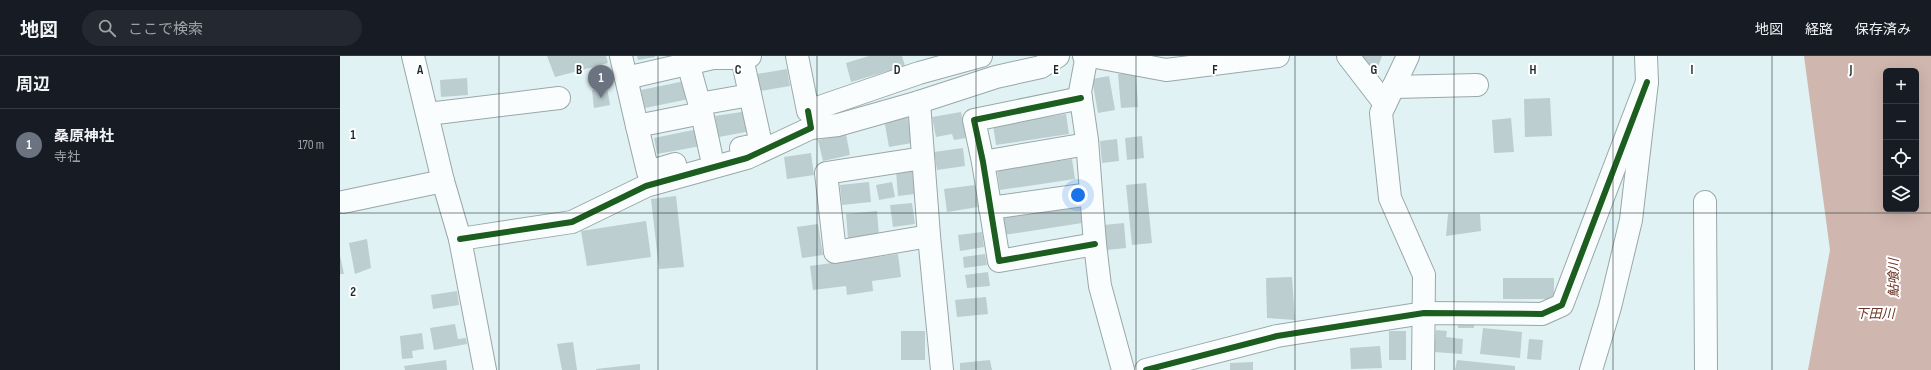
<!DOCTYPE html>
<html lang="ja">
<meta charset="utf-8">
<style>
:root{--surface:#171b24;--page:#242831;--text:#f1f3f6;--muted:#9ea1a6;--line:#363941;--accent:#b45309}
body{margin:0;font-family:"Sofia Sans Condensed","Noto Sans JP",sans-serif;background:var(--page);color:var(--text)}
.controls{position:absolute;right:12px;top:12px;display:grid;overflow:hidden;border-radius:6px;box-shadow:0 4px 16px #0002}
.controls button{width:36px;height:36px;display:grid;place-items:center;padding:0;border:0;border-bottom:1px solid var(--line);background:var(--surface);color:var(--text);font:20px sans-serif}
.you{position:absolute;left:738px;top:139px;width:14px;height:14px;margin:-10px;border:3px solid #fff;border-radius:50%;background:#1a73e8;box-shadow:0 0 0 6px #1a73e833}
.badge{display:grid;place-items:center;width:26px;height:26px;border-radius:50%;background:var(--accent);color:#fff;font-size:13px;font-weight:700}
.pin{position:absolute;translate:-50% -33px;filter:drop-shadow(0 1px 2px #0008)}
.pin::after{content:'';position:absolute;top:21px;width:14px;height:12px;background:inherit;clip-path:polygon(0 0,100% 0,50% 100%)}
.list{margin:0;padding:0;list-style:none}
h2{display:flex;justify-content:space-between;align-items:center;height:52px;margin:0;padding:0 16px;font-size:17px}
h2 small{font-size:13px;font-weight:400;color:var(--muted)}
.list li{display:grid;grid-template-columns:26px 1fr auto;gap:12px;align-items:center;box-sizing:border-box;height:72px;padding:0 16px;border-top:1px solid var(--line)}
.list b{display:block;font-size:15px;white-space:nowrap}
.list p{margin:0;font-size:13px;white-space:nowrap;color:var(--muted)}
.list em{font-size:13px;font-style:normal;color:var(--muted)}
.icon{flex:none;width:22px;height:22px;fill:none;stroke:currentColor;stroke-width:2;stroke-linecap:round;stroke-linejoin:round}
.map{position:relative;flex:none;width:1591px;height:314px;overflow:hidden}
header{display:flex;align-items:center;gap:24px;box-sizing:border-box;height:56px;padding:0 20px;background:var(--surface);border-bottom:1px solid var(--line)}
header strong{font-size:19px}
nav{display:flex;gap:22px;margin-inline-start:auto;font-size:14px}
.search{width:280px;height:36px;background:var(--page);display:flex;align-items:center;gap:10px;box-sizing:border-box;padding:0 14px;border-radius:22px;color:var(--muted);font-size:15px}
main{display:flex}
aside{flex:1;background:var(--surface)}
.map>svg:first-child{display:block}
.water{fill:#cfb6af;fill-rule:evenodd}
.building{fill:#bcced0}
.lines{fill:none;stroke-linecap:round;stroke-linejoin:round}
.minor-casing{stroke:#9aa7a9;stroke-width:24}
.minor{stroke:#fafdfd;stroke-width:22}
.cycleway-casing{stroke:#fff;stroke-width:8}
.cycleway{stroke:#1b5e20;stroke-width:6}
.grid{fill:none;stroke:#1c292a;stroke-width:1;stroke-opacity:0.55}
.labels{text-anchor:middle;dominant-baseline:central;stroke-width:4;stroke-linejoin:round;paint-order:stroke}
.water-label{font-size:13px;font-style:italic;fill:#6b3223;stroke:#fff}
.grid-label{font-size:13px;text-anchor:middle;font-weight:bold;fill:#1c292a;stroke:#fff;stroke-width:4;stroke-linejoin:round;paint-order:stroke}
</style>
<header>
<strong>地図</strong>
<div class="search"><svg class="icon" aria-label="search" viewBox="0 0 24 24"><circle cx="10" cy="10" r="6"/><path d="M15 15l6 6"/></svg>ここで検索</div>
<nav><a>地図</a><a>経路</a><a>保存済み</a></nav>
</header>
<main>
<aside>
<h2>周辺<small></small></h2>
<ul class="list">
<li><span class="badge" style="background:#6b7280">1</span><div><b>桑原神社</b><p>寺社</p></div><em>170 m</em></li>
</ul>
</aside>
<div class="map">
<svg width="1591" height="314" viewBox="0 0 1591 314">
<rect width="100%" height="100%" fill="#e0f2f4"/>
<!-- water -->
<path class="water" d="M1464,0H1591V314H1468L1490,194ZM1546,15H1576V153H1546Z"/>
<!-- building -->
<g class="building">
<path d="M207,0H266L268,7L215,21Z"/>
<path d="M297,0H315V1L298,4Z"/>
<path d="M529,0H562L565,10L511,26L506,7Z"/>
<path d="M1017,0H1042L1034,22Z"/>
<path d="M447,13L450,30L420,35L417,18Z"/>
<path d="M796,17L798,51L781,52L778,18Z"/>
<path d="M769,20L775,54L758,57L752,23Z"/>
<path d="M127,22L128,39L101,41L100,24Z"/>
<path d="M345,25L349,43L305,52L301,34Z"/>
<path d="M267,31L270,49L254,52L252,34Z"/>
<path d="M1210,42L1212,80L1185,81L1184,43Z"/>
<path d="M408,55L411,75L379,81L375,60Z"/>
<path d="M621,56L626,82L614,84L612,78L596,81L592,61Z"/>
<path d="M726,58L729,78L656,89L653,69Z"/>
<path d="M567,59L572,87L549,91L544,63Z"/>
<path d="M1171,62L1174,96L1154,97L1152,64Z"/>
<path d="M358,73L361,90L317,98L314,82Z"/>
<path d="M506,78L510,99L483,105L478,84Z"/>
<path d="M802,80L804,102L787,104L785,82Z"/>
<path d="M777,83L779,105L762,107L760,85Z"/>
<path d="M623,92L625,110L597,114L594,96Z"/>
<path d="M471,97L474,119L447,123L444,101Z"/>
<path d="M732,103L735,123L660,134L657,114Z"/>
<path d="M572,113L575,138L558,140L556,115Z"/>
<path d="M529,126L531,146L502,149L500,129Z"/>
<path d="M552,126L555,141L539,144L536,129Z"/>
<path d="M806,127L812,187L792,189L786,129Z"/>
<path d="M635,129L638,151L607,156L604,133Z"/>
<path d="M336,140L344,211L319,213L311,143Z"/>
<path d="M572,147L575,168L553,171L550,149Z"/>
<path d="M740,149L742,167L664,179L662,160Z"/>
<path d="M537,155L539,180L508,183L506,158Z"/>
<path d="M1108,158H1140L1141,175L1106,180Z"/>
<path d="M306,165L311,201L247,210L241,175Z"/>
<path d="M784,167L786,192L767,194L764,169Z"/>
<path d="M478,168L483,199L462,202L457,171Z"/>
<path d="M642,176L644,191L620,195L618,179Z"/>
<path d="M27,183L31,212L15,218L9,187Z"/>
<path d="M558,198L561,221L532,225L533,235L507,239L506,230L473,234L470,210Z"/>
<path d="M645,198L647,209L624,212L623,201Z"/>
<path d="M0,199L4,218H0Z"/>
<path d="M648,216L650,230L627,232L625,219Z"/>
<path d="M952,221L955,264L927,262L926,222Z"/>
<rect x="1163" y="222" width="51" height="21"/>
<path d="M117,235L119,249L93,253L91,239Z"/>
<path d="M646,241L648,258L617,261L615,244Z"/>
<rect x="1118" y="261" width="16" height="11"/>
<path d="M115,268L118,283L126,282L127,288L94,294L90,272Z"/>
<path d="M1143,272L1182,276L1180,302L1140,298Z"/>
<path d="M1096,274L1107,275L1106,281L1123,283L1122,298L1094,296Z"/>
<rect x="561" y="275" width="24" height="29"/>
<rect x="1049" y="275" width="17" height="29"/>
<path d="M82,277L84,293L72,295L73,302L62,303L60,280Z"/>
<path d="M1189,283L1203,284L1201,304L1187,303Z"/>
<path d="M233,286L237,314H222L217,288Z"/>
<path d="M1040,290L1042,312L1011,313L1010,292Z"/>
<path d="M106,304L107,314H65L64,310Z"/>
<path d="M650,304L652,314H620V307Z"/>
<path d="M1117,304L1175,310V314H1115Z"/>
<path d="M913,306V314H890V307Z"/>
<path d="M300,308V314H256V313Z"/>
</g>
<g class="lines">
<defs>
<g id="minor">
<path d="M73,0L103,125L120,183L145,314"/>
<path d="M281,0L286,22L373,2H402L410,0"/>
<path d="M457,0L468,55L579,17L641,0"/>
<path d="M744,0L746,4L740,36L747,84L755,188L760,230L783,314"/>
<path d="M751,0L826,14L938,0"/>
<path d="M1008,0L1045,48"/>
<path d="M1068,0L1041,57L1050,142L1084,219L1083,314"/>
<path d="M286,22L297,70"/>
<path d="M1053,31L1137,29"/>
<path d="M741,42L634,64L643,106L659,205L755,188"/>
<path d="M579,46L589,180L602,314"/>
<path d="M359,48L410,39"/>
<path d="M362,57L371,99"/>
<path d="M88,58L219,42"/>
<path d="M401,92L421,88L402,2"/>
<path d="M583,102L486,117L495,196L589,180"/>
<path d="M643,106L747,88"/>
<path d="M335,108L308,116L297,70L362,57L346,0"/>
<path d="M3,146L103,125"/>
<path d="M1365,146L1366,314"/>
<path d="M650,152L750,138"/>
<path d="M120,183L232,166L306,130L407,102L471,72L498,69L579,46L656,21L701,11L718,0"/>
<path d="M806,314L937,280L1084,257L1202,258L1222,249L1307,26"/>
<path d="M1251,314L1270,251L1291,164L1307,26L1306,0"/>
</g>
</defs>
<!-- minor casing -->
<use href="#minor" class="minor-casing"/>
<!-- minor -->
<use href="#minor" class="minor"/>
<defs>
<g id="cycleway">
<path d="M741,42L634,64L643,106L659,205L755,188"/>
<path d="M120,183L232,166L306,130L407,102L471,72L468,55"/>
<path d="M806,314L937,280L1084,257L1202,258L1222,249L1307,26"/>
</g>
</defs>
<!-- cycleway casing -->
<use href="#cycleway" class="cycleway-casing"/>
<!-- cycleway -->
<use href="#cycleway" class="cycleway"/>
</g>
<!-- grid -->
<path class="grid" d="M159,0V314M318,0V314M477,0V314M636,0V314M796,0V314M955,0V314M1114,0V314M1273,0V314M1432,0V314M0,157H1591"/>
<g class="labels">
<!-- water labels -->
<g class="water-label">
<text transform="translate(1554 222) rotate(-90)">鮎喰川</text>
<text x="1535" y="258">下田川</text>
</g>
</g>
<g class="grid-label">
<text x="80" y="18">A</text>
<text x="239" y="18">B</text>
<text x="398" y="18">C</text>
<text x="557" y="18">D</text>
<text x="716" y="18">E</text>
<text x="875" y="18">F</text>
<text x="1034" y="18">G</text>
<text x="1193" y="18">H</text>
<text x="1352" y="18">I</text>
<text x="1511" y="18">J</text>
<text x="13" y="83">1</text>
<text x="13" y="240">2</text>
</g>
</svg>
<div class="controls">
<button>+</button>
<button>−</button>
<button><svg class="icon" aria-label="locate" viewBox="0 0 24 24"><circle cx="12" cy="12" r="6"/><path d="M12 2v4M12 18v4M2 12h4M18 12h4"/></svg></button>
<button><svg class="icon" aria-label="layers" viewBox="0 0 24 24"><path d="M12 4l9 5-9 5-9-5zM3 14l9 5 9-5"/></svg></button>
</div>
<div class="you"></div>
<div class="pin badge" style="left:261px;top:42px;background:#6b7280">1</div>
</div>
</main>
